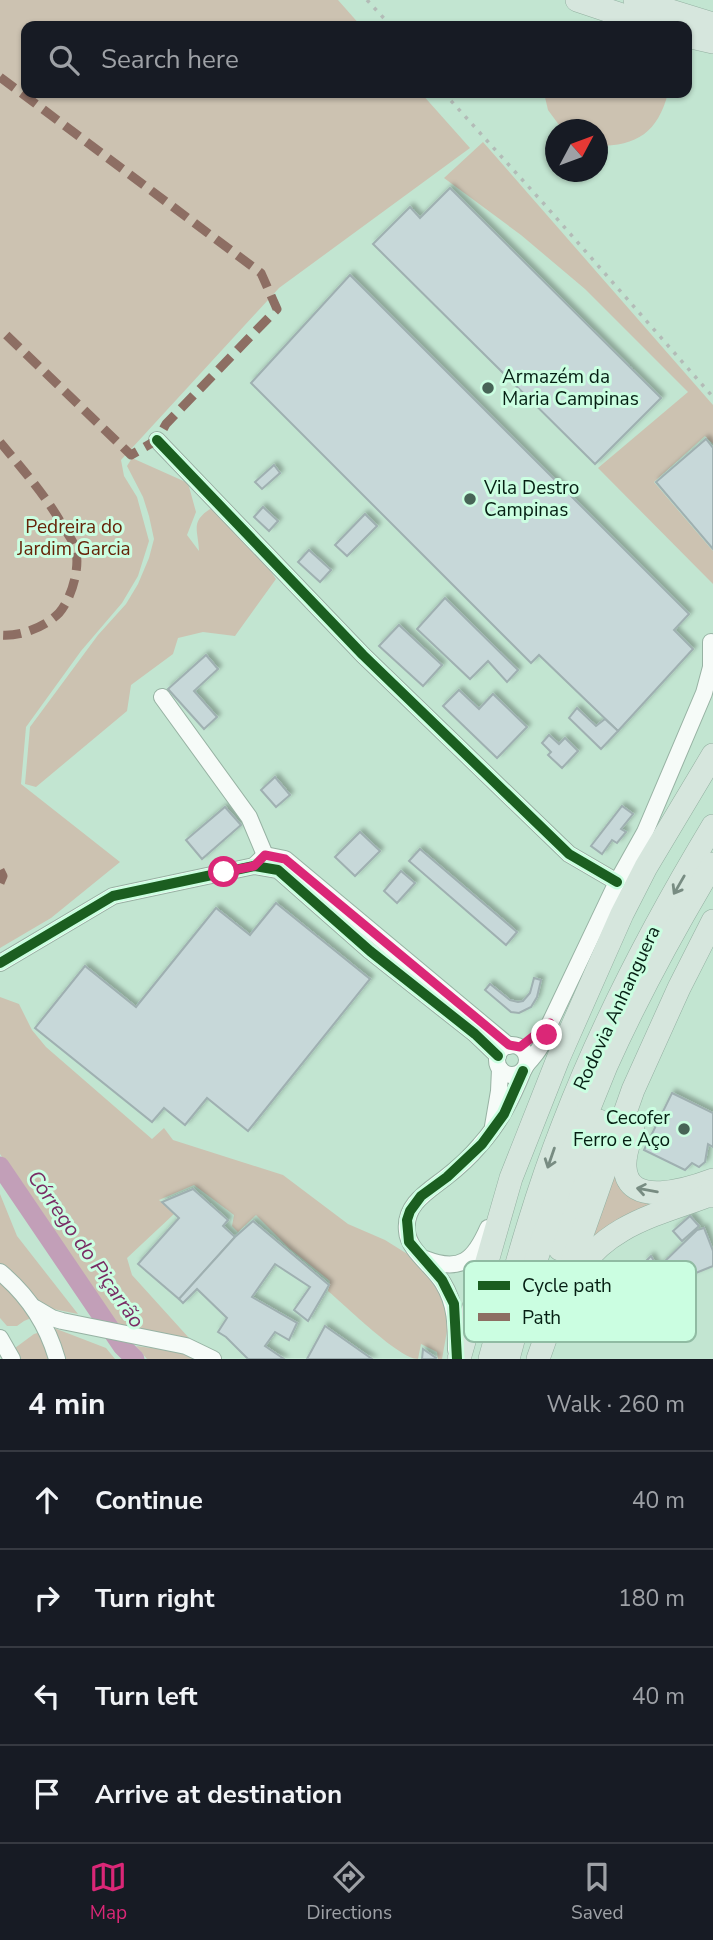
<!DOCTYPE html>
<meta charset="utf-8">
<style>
:root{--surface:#171b24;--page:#242831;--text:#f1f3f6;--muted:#9ea1a6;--line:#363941;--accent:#db2777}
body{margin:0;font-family:"Nunito Sans",sans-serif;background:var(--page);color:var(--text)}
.compass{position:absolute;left:545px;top:119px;width:63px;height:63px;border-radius:50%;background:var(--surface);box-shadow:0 2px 5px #0004;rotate:49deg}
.stop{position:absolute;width:21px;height:21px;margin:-16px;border:5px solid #db2777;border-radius:50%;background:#fff}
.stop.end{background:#db2777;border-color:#fff;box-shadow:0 2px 7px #0008}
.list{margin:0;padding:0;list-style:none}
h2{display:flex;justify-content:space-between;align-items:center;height:91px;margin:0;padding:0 28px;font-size:30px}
h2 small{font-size:23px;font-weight:400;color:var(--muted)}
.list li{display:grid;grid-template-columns:46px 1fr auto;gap:21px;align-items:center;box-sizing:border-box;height:98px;padding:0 28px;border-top:2px solid var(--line)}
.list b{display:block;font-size:26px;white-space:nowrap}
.list em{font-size:23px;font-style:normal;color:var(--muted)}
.icon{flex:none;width:38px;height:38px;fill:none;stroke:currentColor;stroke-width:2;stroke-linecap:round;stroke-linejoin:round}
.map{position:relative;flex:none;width:713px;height:1359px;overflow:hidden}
.search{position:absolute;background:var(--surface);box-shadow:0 2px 5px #0004;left:21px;right:21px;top:21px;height:77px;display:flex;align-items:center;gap:18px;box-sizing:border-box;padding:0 24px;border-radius:14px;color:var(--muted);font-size:26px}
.sheet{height:483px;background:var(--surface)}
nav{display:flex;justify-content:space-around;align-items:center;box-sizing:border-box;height:98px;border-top:2px solid var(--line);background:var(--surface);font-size:19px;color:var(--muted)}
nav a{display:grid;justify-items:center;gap:4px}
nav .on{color:var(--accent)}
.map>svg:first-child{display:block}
.green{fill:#ccc2b1}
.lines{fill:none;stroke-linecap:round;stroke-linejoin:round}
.river{stroke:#c29fb8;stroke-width:19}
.building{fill:#c7d8d9;stroke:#9fb0b1;stroke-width:2;filter:url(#shadow)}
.minor-casing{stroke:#97b2a3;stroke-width:18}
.highway-casing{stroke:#93b0a1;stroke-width:24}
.minor{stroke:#f6fbf8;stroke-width:16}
.highway{stroke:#d6e6dd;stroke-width:23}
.rail{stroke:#b3bbb7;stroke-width:3.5;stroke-dasharray:3.5 7;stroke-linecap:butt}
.quiet{stroke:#8d6e63;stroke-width:9;stroke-dasharray:18 9;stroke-linecap:butt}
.cycleway-casing{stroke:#cbfee1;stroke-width:15}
.cycleway{stroke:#1b5e20;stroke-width:10}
.oneway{stroke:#788c82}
.route{stroke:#db2777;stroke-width:9}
.poi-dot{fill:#476456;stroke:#cbfee1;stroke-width:2.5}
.labels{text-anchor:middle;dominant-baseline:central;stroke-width:6;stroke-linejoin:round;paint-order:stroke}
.poi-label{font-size:19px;fill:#051f13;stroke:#cbfee1;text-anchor:start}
.park-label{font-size:19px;fill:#662409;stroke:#cbfee1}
.street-label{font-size:19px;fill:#051f13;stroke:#cbfee1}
.water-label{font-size:21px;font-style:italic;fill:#792c64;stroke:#cbfee1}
.key{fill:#cbfee1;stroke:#90bba3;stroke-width:2}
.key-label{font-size:19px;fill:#051f13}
</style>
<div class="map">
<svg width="713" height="1359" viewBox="0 0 713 1359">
<defs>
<filter id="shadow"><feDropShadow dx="3.5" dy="-3.5" stdDeviation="2" flood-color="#0004"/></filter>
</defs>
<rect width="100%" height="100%" fill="#c2e5d1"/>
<!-- green -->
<g class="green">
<path d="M0,0H338L361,26H26V93H421L470,148L279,288L121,460L124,476L137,497L149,541L138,576L122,603L81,651L26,727L21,784L120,862L51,918L0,948Z"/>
<path d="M544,93H668C658,132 637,146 598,146V130L562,129L548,110Z"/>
<path d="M483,142L713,405V444L705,436L654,482L713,551V584L598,468L688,392L585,289L521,235L444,178Z"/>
<path d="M132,458L188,483L196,512L187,535L199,551C198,528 189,521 215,506L258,552L276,579L235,636L203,632L178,638L173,654L131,685L127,711L36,787L25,784L30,727L98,635L126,604L138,584L149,558L154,539L149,516L143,497L127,466Z"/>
<path d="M0,997L19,1004L32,1030L46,1047L152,1139L164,1128L173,1140L283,1175L348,1224L385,1240L417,1260L444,1294L449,1320L442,1359H438L437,1352L421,1344L418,1359C399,1359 345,1305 328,1291L330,1281L289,1248L256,1215L238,1232L232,1226L234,1215L194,1185L159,1200L174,1214L127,1258L132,1275L189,1338L155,1334L115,1326L0,1154Z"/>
<path d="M617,1170L677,1194L581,1248L599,1201Z"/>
<path d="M0,1194L17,1236L78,1314L53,1309L24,1321L17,1326H7L0,1318Z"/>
<path d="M54,1328L106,1348L115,1359H20L15,1348L34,1334Z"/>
<path d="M136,1346L176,1351L197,1359H147Z"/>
</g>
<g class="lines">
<!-- river -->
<path class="river" d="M0,1166L122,1346L135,1359"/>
</g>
<!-- building -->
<g class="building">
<path d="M450,188L661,398L595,464L373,244L410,207L420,218Z"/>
<path d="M350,275L689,614L674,630L693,649L618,731L539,655L531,663L251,383Z"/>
<path d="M706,439L713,448V549L656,482Z"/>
<path d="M274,465L280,473L262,489L255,482Z"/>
<path d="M263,507L278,521L269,531L254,517Z"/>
<path d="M365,514L377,526L347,556L335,545Z"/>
<path d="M309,550L331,570L320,582L298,562Z"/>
<path d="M445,598L518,670L507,682L488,661L470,679L417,629Z"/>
<path d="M399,625L442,665L423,686L379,646Z"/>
<path d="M206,655L218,669L194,691L217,717L204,729L168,689Z"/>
<path d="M459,690L479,709L493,694L527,727L497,758L443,706Z"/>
<path d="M577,708L596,726L605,719L618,731L601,749L569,718Z"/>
<path d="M549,735L559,744L565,738L578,751L562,768L548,755L551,752L542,743Z"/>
<path d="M275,777L290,795L276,807L261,790Z"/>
<path d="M622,806L633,814L621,829L626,832L617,843L612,840L602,854L591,846Z"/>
<path d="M225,807L241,825L202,859L186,840Z"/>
<path d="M360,832L380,851L355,876L335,857Z"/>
<path d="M420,849L517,932L506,945L409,861Z"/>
<path d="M401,871L415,883L397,903L384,891Z"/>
<path d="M276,903L370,979L248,1131L207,1098L185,1125L164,1108L152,1122L35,1028L85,966L136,1007L216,908L250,935Z"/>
<path d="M534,978L541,980L537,997L531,1007L519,1013L511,1012L485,990L490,984L510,1000L518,1002L523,1001L530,993Z"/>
<path d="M672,1093L713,1113V1147L708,1144L705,1162L699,1167L692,1163L685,1170L644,1150Z"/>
<path d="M193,1189L228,1220L223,1226L235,1237L179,1299L138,1264L179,1218L162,1202Z"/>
<path d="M690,1216L699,1226L682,1241L673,1231Z"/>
<path d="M253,1221L329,1285L308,1321L294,1310L310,1287L275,1264L252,1297L297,1323L289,1340L275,1332L265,1346L284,1359H248L226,1337L218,1332L227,1318L197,1289L183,1303L179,1299L235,1237Z"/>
<path d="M704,1228L713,1251V1266L666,1285L668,1290L659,1295L657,1289L653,1291L645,1275L650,1272L645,1262L651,1256L658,1268L697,1230Z"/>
<path d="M325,1326L372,1359H307Z"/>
<path d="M423,1349L436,1358L435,1359H422Z"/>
</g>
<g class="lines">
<defs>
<g id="minor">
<path d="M157,440L363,655L569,854L617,882"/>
<path d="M162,697L249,817L265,855L266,863"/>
<path d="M254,866L265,855L285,859L509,1046"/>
<path d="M0,963L113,896L254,866L278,870L370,951L475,1034L498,1056"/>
<circle cx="512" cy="1060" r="15"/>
<path d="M527,1064C539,1051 546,1040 550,1023L617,882L645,832L704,693L711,667V642"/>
<path d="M493,1126L499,1091L500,1069"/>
<path d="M425,1259C461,1273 474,1260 488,1228"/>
<path d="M0,1272C29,1296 47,1324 57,1359"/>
<path d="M35,1308L52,1318L62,1321L186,1346L213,1359"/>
<path d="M0,1338L12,1359"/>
<path d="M456,1350C456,1325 456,1304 443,1283C433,1266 408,1250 407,1231C404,1205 427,1192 445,1178C458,1168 470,1157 480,1145C500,1123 512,1098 523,1071"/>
</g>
<g id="highway">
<path d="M577,0L655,26"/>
<path d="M635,0L713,24"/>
<path d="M687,36L713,42"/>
<path d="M633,1130C629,1142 624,1154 625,1167C627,1209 689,1189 713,1180"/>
<path d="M560,1249L599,1121"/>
<path d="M573,1280C601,1227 655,1215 707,1196H713"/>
<path d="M459,1359L511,1178L558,1059L622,914L646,867L713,755"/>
<path d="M490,1359C512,1281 533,1201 563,1125C603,1021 655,922 713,826"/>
<path d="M508,1359C534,1259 566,1161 606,1066C637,997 674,929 713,864"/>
<path d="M538,1359L633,1090L679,988L713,921"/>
</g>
</defs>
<!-- minor casing -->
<use href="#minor" class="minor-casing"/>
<!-- highway casing -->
<use href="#highway" class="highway-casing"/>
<!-- minor -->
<use href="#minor" class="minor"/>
<!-- highway -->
<use href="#highway" class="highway"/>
<!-- rail -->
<g class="rail">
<path d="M367,0L391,26"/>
<path d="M444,93L545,205L713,397"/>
</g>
<!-- quiet -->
<g class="quiet">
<path d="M0,77L261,273L277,309L166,424L157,440L131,455L0,329"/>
<path d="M0,442C23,470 47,497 64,528C68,534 73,541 75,547C81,566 72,598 59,613C45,627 20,637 0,635"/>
<path d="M0,870L3,876L0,883"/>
</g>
<defs>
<g id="cycleway">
<path d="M157,440L363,655L569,854L617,882"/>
<path d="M0,963L113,896L254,866L278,870L370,951L475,1034L498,1056"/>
<path d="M457,1359L454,1304L442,1280L409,1242L407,1220L410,1211L421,1196L447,1177L482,1144L504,1114L523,1071"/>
</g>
</defs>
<!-- cycleway casing -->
<use href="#cycleway" class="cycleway-casing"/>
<!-- cycleway -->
<use href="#cycleway" class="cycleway"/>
</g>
<!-- one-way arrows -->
<defs><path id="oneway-shaft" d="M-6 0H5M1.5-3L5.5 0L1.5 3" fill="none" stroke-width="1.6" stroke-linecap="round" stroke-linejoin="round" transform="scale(1.75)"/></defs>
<g class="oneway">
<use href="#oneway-shaft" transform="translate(679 885) rotate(120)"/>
<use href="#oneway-shaft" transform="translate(551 1158) rotate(109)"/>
<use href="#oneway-shaft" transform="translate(647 1190) rotate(-170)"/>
</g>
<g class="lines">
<!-- route -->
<path class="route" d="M224,872L254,866L265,855L285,859L509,1045L520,1047L550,1023L547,1035"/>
</g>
<!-- markers -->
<g class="poi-dot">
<circle cx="488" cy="388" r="7"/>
<circle cx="470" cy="499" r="7"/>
<circle cx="684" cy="1129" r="7"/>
</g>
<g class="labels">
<!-- poi labels -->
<g class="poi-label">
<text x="502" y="377">Armazém da<tspan x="502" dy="22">Maria Campinas</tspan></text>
<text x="484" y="488">Vila Destro<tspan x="484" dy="22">Campinas</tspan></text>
<text x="670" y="1118" text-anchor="end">Cecofer<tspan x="670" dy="22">Ferro e Aço</tspan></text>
</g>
<!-- park labels -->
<g class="park-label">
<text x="74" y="527">Pedreira do<tspan x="74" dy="22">Jardim Garcia</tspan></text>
</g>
<!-- street labels -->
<g class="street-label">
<text transform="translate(617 1008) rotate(-65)">Rodovia Anhanguera</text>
</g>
<!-- water labels -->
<g class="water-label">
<text transform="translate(86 1249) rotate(55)">Córrego do Piçarrão</text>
</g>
</g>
<!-- legend -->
<rect x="464" y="1261" width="232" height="81" rx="10" class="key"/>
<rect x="478" y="1281" width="32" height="9" fill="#1b5e20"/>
<rect x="478" y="1313" width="32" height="8" fill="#8d6e63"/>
<g class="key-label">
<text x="522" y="1292">Cycle path</text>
<text x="522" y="1324">Path</text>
</g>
</svg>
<svg class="compass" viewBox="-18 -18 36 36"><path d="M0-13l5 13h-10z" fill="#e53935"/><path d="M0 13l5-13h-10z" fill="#9ea1a6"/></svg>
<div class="stop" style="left:224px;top:872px"></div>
<div class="stop end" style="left:547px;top:1035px"></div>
<div class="search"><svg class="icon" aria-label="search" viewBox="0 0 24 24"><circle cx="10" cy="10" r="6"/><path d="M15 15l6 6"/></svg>Search here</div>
</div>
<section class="sheet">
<h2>4 min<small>Walk · 260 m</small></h2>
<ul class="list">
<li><svg class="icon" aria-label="ahead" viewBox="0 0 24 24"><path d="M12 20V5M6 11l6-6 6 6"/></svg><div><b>Continue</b></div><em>40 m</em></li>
<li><svg class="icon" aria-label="right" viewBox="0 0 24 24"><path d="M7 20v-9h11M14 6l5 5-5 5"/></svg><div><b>Turn right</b></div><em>180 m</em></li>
<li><svg class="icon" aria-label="left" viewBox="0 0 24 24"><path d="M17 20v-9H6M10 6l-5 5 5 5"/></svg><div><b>Turn left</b></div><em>40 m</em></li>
<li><svg class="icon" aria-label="arrive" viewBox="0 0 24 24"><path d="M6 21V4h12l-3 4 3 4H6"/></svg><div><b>Arrive at destination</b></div></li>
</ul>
</section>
<nav>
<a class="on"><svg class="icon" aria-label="map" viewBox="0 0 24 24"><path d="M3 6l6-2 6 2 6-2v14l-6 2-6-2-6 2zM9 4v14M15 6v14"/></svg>Map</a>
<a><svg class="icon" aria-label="directions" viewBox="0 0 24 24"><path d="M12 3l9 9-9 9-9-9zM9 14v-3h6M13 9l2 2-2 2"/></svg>Directions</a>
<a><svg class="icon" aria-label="saved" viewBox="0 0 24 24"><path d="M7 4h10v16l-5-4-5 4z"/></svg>Saved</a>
</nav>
